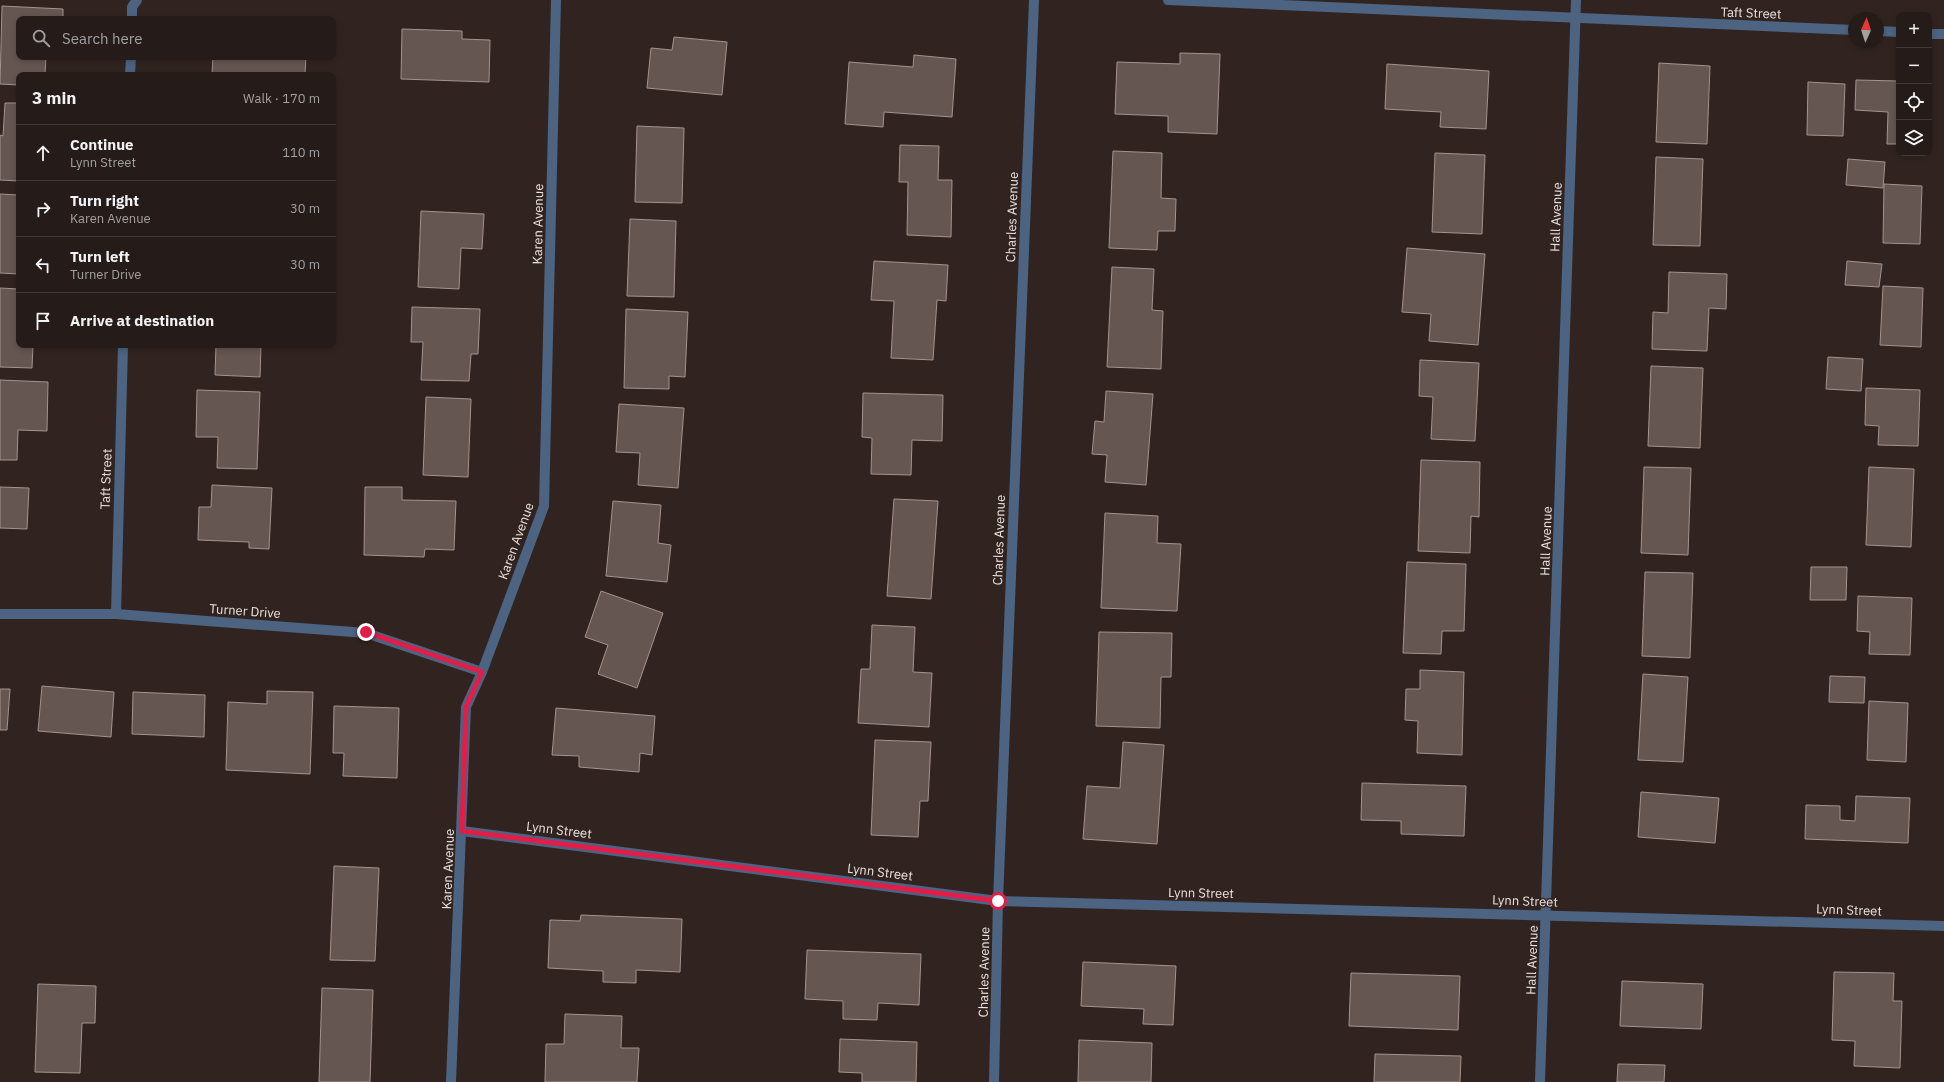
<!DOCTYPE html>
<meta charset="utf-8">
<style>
:root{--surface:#251b18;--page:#2d2421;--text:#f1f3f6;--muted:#a3a1a2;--line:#423937}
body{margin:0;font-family:"IBM Plex Sans",sans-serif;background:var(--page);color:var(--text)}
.controls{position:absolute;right:12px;top:12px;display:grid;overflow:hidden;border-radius:8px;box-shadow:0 2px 6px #0003}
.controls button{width:36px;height:36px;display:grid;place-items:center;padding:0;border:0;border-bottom:1px solid var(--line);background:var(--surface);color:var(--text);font:20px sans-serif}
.compass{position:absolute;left:1848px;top:12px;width:36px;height:36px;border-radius:50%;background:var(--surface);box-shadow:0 2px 6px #0003;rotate:3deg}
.stop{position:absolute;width:12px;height:12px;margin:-9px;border:3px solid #e11d48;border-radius:50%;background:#fff}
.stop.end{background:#e11d48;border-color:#fff;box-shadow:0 1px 4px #0008}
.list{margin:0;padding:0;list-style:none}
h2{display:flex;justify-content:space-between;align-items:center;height:52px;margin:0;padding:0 16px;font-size:17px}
h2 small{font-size:13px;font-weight:400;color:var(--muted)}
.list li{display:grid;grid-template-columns:26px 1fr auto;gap:12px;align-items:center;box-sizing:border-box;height:56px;padding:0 16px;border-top:1px solid var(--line)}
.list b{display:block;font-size:15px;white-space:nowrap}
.list p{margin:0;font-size:13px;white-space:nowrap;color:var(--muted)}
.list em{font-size:13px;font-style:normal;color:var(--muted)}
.icon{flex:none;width:22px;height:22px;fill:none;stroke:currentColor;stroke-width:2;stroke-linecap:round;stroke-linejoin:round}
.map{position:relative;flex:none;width:1944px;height:1082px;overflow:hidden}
.search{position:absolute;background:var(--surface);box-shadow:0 2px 6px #0003;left:16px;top:16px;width:320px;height:44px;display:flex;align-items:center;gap:10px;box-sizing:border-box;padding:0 14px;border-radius:8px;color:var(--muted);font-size:15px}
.panel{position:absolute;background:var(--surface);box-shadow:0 2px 6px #0003;left:16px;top:72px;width:320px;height:276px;border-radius:8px}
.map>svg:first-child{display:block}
.building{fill:#655652;stroke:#a4938e}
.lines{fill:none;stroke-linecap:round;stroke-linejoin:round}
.street{stroke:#4c6482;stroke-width:10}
.route{stroke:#e11d48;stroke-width:5}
.labels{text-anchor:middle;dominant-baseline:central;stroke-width:3;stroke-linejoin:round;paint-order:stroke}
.street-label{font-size:13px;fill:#ebe2e0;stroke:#312420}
</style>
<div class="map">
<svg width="1944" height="1082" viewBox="0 0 1944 1082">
<rect width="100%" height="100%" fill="#312420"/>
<!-- building -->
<g class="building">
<path d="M2,6L63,9V19H19V57H46L45,75H19V85L0,84Z"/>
<path d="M402,29L462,31V39L490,40L489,82L401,79Z"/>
<path d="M674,37L727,42L722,95L647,88L651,48L672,50Z"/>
<path d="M1180,53L1220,54L1217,134L1168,132V116L1115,114L1117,62L1180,64Z"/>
<path d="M914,55L956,59L952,117L884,112L883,127L845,124L849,62L913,67Z"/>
<path d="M213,57H306L305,75H212Z"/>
<path d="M1659,63L1710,66L1707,144L1656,142Z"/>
<path d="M1387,64L1489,71L1486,129L1440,127L1441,112L1385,109Z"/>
<path d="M1856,80L1899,81V144H1887L1888,112L1855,110Z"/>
<path d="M1808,82L1845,84L1843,136L1807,135Z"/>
<path d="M5,103H19V181L0,180V135L3,136Z"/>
<path d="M637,126L684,128L682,203L635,202Z"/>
<path d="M900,145L939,146L938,180H952L951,237L907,235L908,182H899Z"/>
<path d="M1113,151L1162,153L1161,198L1176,199L1175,231H1158L1157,250L1109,248Z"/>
<path d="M1435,153L1485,155L1482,234L1432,232Z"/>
<path d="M1656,157L1703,159L1700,246L1653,245Z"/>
<path d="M1848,159L1885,162L1883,188L1846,185Z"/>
<path d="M1884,184L1922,186L1920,244L1883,243Z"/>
<path d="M0,194L19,195V274L0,273Z"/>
<path d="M421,211L484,214L482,249L461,248L459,289L418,287Z"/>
<path d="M630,219L676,221L674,297L627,296Z"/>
<path d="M1407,248L1485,254L1478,345L1429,341L1431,314L1402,312Z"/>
<path d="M874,261L948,265L946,301L937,300L933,360L891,358L894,301L871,300Z"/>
<path d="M1847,261L1882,264L1879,287L1845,285Z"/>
<path d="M1112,267L1154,269L1152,310L1163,311L1161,369L1107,367Z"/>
<path d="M1669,272L1727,274L1726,309L1709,308L1707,351L1652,349L1653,312L1668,313Z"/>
<path d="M1883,286L1923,288L1921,347L1880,345Z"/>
<path d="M0,288L19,289V345H33L32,368L0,367Z"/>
<path d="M412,307L480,309L478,354H471L469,381L421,380L423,342H411Z"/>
<path d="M626,309L688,312L685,377L669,376V389L624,388Z"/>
<path d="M216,345H261L260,377L215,375Z"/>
<path d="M1828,357L1863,359L1861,391L1826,389Z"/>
<path d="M1420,360L1479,363L1475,441L1431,439L1433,397L1419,396Z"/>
<path d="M1651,366L1703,368L1700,448L1648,446Z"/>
<path d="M0,380L48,382L47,431L18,430L17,460H0Z"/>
<path d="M1866,388L1920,390L1918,446L1878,445L1879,426L1865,425Z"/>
<path d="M197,390L260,392L257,469L217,468L218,437H196Z"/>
<path d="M1106,391L1153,394L1146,485L1105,482L1107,455L1092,454L1095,421L1104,422Z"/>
<path d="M863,393L943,395L942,441L912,440L911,475L871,474L872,438L862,437Z"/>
<path d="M426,397L471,399L468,477L423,475Z"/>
<path d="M619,404L684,408L678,488L638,485L640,453L616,452Z"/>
<path d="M1421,460L1480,462L1479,517L1471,516L1470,553L1418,551Z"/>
<path d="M1644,467L1691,468L1688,555L1641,553Z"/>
<path d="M1869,467L1914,469L1911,547L1866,545Z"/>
<path d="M212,485L272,488L269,549L249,548V542L198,540L199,507H211Z"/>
<path d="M0,487L29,488L27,529L0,528Z"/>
<path d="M365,487H402V500L456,501L454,550L425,549L424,557L364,555Z"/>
<path d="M894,499L938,501L931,599L887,596Z"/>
<path d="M613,501L661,505L658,543L671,545L667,582L606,576Z"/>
<path d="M1105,513L1158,516L1157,543L1181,544L1177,611L1101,608Z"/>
<path d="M1407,562L1466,564L1464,631H1442L1441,654L1403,653Z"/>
<path d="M1811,567H1847L1846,600H1810Z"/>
<path d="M1645,572L1693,573L1690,658L1642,656Z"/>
<path d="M601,591L663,613L637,688L598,674L608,645L585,637Z"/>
<path d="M1858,596L1912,598L1910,655L1869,654L1870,632L1857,631Z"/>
<path d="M872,625L915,627L913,672L932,673L929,727L858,723L861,669H870Z"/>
<path d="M1099,632L1172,633L1171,677H1161L1160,728L1096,726Z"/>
<path d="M1420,670L1464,672L1462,755L1417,753L1418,721L1405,720L1406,689H1420Z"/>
<path d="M1643,674L1688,677L1683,762L1638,760Z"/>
<path d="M1830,676L1865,677L1864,703L1829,702Z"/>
<path d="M42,686L114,692L111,737L38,731Z"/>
<path d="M0,689H10L7,730H0Z"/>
<path d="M267,691L313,692L310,774L226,770L228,702L267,704Z"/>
<path d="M133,692L205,695L204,737L132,734Z"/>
<path d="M1869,701L1908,703L1906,762L1867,760Z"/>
<path d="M334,706L399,708L397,778L343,776L344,753H333Z"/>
<path d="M556,708L655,716L652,755L640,753L639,772L579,767V756L552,755Z"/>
<path d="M875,740L931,742L928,801H920L918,837L871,835Z"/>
<path d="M1123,742L1164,745L1157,844L1083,839L1087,786L1120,788Z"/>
<path d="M1362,783L1466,786L1464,836L1401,834V821L1361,820Z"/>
<path d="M1641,792L1719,798L1715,843L1638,837Z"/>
<path d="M1856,796L1910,798L1908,843L1805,839L1806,805L1840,806V820L1855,821Z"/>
<path d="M334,866L379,868L375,961L330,960Z"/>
<path d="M581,915L682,919L680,972L636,970V983L603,982V971L548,968L550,920L580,921Z"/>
<path d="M807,950L921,954L919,1005L878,1003L877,1020L843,1019V1001L805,999Z"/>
<path d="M1083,962L1176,966L1173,1025L1143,1024L1144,1009L1081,1006Z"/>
<path d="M1834,972L1894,973L1893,1001H1902L1900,1068L1854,1066L1855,1041L1832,1040Z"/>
<path d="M1351,973L1460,976L1458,1030L1349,1026Z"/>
<path d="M1622,981L1703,984L1701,1029L1620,1026Z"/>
<path d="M38,984L96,986L95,1023H82L80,1073L35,1072Z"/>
<path d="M322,988L373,990L370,1082H319Z"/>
<path d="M565,1014L622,1016L621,1048H639L637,1082H545L546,1044H564Z"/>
<path d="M840,1039L917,1042L916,1082H862V1073L839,1072Z"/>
<path d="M1079,1040L1152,1043L1151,1082H1078Z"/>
<path d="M1375,1054L1461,1056L1460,1082H1374Z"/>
<path d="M1618,1064L1665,1065L1664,1082H1617Z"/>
</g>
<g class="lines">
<!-- street -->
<g class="street">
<path d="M1168,0L1854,30"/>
<path d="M132,19V7L137,0"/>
<path d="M1878,31L1899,32"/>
<path d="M1929,34H1944"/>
<path d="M130,75L131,57"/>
<path d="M0,614H116L366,633L482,672"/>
<path d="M116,614L123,345"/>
<path d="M462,831L998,901L1944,926"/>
<path d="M451,1082L466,707L482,672L544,506L556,0"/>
<path d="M994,1082L998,901L1034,0"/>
<path d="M1540,1082L1576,0"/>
</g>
</g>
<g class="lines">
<!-- route -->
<path class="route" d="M366,632L482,672L466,707L462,831L998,901"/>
</g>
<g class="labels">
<!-- street labels -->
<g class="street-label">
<text transform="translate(1751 13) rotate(2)">Taft Street</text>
<text transform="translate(1012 217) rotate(-88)">Charles Avenue</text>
<text transform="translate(1556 217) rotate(-88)">Hall Avenue</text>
<text transform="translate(538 224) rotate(-89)">Karen Avenue</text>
<text transform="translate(106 479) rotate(-88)">Taft Street</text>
<text transform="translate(999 540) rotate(-88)">Charles Avenue</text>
<text transform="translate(516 541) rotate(-70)">Karen Avenue</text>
<text transform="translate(1546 541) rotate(-88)">Hall Avenue</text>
<text transform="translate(245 611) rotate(4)">Turner Drive</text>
<text transform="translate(559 830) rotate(7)">Lynn Street</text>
<text transform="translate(448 869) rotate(-88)">Karen Avenue</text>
<text transform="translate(880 872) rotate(7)">Lynn Street</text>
<text transform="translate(1201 893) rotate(1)">Lynn Street</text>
<text transform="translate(1525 901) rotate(2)">Lynn Street</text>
<text transform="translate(1849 910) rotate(2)">Lynn Street</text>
<text transform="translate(1532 960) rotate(-88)">Hall Avenue</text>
<text transform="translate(984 972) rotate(-89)">Charles Avenue</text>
</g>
</g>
</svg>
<div class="controls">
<button>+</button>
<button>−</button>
<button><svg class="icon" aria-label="locate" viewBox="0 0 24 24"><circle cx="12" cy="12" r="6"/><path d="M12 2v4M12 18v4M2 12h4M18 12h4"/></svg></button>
<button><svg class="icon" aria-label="layers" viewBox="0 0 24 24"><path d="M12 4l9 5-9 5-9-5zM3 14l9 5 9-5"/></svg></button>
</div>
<svg class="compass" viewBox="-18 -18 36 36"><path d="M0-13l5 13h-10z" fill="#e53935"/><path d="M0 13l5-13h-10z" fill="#a3a1a2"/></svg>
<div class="stop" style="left:998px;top:901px"></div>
<div class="stop end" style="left:366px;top:632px"></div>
<div class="search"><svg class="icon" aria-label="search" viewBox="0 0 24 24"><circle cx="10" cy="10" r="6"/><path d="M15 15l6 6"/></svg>Search here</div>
<section class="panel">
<h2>3 min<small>Walk · 170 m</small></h2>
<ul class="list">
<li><svg class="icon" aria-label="ahead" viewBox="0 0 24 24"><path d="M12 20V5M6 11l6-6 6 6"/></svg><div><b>Continue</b><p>Lynn Street</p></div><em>110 m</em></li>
<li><svg class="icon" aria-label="right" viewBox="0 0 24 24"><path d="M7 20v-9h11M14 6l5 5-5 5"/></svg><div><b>Turn right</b><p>Karen Avenue</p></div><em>30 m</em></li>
<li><svg class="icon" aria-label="left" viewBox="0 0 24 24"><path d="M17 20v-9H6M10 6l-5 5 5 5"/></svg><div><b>Turn left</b><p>Turner Drive</p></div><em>30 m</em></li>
<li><svg class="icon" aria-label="arrive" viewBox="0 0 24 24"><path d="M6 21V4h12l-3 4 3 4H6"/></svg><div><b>Arrive at destination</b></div></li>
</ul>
</section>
</div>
